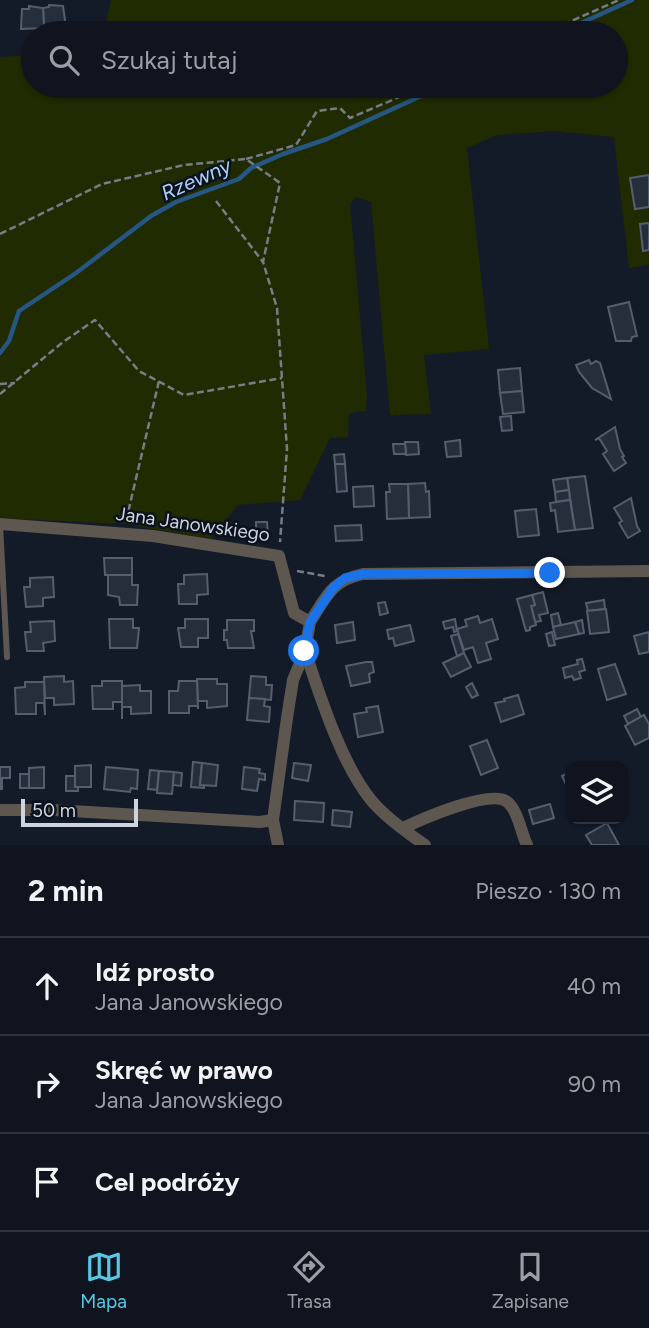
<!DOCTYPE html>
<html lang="pl">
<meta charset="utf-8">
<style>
:root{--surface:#0f141e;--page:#1d212b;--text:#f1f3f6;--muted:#9b9ea4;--line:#2f333c;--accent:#58c8e4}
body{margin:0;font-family:Figtree,sans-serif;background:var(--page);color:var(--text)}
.controls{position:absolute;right:21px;bottom:21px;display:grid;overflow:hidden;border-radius:14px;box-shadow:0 2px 5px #0004}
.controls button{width:63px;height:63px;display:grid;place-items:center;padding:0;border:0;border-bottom:2px solid var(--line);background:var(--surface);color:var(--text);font:35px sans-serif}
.scale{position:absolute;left:21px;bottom:18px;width:117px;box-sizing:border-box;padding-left:7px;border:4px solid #ced4dd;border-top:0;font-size:19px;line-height:24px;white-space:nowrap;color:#ced4dd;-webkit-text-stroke:5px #0b121e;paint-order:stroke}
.stop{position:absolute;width:21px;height:21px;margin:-16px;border:5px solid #1a73e8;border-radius:50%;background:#fff}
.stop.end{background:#1a73e8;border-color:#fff;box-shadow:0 2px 7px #0008}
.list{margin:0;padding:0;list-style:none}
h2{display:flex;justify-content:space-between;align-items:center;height:91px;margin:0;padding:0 28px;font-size:30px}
h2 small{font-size:23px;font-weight:400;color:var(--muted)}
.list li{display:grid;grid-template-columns:46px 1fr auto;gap:21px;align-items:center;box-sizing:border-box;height:98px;padding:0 28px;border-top:2px solid var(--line)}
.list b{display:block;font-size:26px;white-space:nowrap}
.list p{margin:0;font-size:23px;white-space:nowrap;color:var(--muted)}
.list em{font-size:23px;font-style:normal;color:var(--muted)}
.icon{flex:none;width:38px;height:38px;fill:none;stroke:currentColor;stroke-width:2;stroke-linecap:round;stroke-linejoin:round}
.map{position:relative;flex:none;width:649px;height:845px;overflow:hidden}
.search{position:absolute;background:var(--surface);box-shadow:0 2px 5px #0004;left:21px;right:21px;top:21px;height:77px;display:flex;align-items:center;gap:18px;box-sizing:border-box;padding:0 24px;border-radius:38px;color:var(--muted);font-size:26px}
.sheet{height:385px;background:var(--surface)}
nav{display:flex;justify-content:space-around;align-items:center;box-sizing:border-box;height:98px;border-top:2px solid var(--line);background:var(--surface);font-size:19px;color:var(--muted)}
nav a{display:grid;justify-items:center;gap:4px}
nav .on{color:var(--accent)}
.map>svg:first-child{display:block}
.green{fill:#212b01}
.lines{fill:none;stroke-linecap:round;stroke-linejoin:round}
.stream{stroke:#265683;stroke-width:4.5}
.building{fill:#262e3c;stroke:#555e6e;stroke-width:2}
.path{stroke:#767d88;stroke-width:2.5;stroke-dasharray:7 3.5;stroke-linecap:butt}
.service{stroke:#5d5750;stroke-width:6}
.minor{stroke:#5d5750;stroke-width:12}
.route{stroke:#1a73e8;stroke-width:9}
.labels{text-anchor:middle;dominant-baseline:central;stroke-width:5;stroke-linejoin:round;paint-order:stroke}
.street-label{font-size:19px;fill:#ced4dd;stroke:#0b121e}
.water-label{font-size:21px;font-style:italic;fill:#a9d2fb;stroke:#0b121e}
</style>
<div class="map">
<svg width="649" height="845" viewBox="0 0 649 845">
<rect width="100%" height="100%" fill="#141b28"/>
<!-- green -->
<path class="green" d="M111,0H649V265L629,268L614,137L555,131L497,135L467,148L489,349L424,355L431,414L390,415L371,202L356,197L350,204L367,396L366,411L349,413L348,437L330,438L300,500L238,505L211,539L124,524L0,518V57L33,55V86H616V33H104Z"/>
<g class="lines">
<!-- stream -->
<g class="stream">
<path d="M559,33L632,0"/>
<path d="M0,353L9,341L19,311L76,273L151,216L176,202L239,179L251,168L283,154L327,139L443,86"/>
</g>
</g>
<!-- building -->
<g class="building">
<path d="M49,5L63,6L66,27L44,28L43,8L49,7Z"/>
<path d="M29,6L43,8L44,28L21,29L22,9H29Z"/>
<path d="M649,175V207L635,209L630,178Z"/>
<path d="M649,223V250L643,251L640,224Z"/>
<path d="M629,302L637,336L632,337L631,341H616L608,307Z"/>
<path d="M589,360L591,364L596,361L600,363L611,399L592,388L579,372L576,365Z"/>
<path d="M520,368L522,391L500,393L498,370Z"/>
<path d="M522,391L524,412L503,414L500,393Z"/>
<path d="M511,416L512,430L502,431L500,417Z"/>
<path d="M615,427L620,449L624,456L622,457L626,463L614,471L603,454L607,451L599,438L595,440Z"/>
<path d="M460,440L461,456L447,457L445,442Z"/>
<path d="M405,442H418L419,454L406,455Z"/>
<path d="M393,444H405L406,454H394Z"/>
<path d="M344,454L345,464H335L334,455Z"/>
<path d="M335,464H345L347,491L337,492Z"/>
<path d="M585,476L593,528L575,530L567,478Z"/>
<path d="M567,478L569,490L555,492L553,480Z"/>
<path d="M425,483L426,492L429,491L430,517L409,518L408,484Z"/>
<path d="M389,484H408L409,518L387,519L386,492H390Z"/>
<path d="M373,486L374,506L354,507L353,487Z"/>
<path d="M569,490L570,500L556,502L555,492Z"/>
<path d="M631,498L637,526L640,531L628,538L619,523L622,521L614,508Z"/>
<path d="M570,500L575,530L558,532L555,510L551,511L550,503Z"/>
<path d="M536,509L539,535L518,537L515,511Z"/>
<path d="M256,522H267L268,534H256Z"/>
<path d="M361,525L362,540L336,541L335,526Z"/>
<path d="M104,558H132V575H105Z"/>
<path d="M207,574L208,594L197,595V604H179L178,584H184V575Z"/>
<path d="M108,575H132V585H138L137,605H120L119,597L108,595Z"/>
<path d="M53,577L54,597L43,598V606L26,607L24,587H30V578Z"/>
<path d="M543,592L548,613L539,615L541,621L535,622L531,606L535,605L532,595Z"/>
<path d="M532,595L535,605L531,606L536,625L530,627V630L526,631L517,599Z"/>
<path d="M604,600L605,609L588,611L586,603Z"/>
<path d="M385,602L388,613L380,615L378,603Z"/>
<path d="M606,609L609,632L590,634L587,611Z"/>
<path d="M558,613L561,625L553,627L551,615Z"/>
<path d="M478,616L480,623L492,619L498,639L486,643L491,659L478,663L473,647L464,650L457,629L467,626L465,620Z"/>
<path d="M109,619H133V628H139L137,648H110Z"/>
<path d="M185,619H208V638H198V647H181L178,628H185Z"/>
<path d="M455,619L457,631L454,632L453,627L445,629L443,622Z"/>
<path d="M227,620H254V631H251L254,648H228L227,640H224V630H227Z"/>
<path d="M582,620L584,633L579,634L575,622Z"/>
<path d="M54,621L55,641L43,643L44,651H27L25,632H31L30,622Z"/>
<path d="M353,622L355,640L337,643L335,625Z"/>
<path d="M575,622L579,634L556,639L553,627Z"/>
<path d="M410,625L414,641L395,646L393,638L389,639L387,630Z"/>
<path d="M552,632L555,645L549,646L546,634Z"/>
<path d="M649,632V652L639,654L634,636Z"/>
<path d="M458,634L464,653L457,656L451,636Z"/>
<path d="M464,653L471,667L451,677L443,663Z"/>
<path d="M582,659L585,670L579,672L581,678L574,680L572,676L565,678L563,668L578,664L577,660Z"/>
<path d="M366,662H372L374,672L369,674L370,682L351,686L346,666Z"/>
<path d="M615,664L626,694L607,700L598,669Z"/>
<path d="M64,676V682L73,681L74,704L54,705V698H45L44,677Z"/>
<path d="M251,676L266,677V685H272L271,700L249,698Z"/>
<path d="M197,679H217V684H227V706L207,708V701H198Z"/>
<path d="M102,681H122V702H113V709H93L92,686H102Z"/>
<path d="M179,681H197L198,709V706H189V713H169V691H178Z"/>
<path d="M25,682H44L45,715L44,703H36V714H16L15,688L25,687Z"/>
<path d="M472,683L478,695L472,698L466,687Z"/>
<path d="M140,685V691H151V713L131,714V707H122V719V686Z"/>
<path d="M518,695L524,714L501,722L495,703L505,701L504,699Z"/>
<path d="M249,698L265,699L264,706L270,707L269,722L247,720Z"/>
<path d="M378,706L383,732L358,737L354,714L367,712L366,708Z"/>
<path d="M637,709L641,717L628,724L624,716Z"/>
<path d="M644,715L649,724V738L635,745L625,726Z"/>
<path d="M487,740L498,768L481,775L470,746Z"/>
<path d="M193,762L202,763L200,785H204V788L191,787Z"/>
<path d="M202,763L218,765L216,786L200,785Z"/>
<path d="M294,763L311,765L308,781L292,778Z"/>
<path d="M91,765V787H75V766Z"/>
<path d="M0,767H10V778H2V789H0Z"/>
<path d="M44,767V788H29V768Z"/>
<path d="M106,767L138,770L137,789L131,788L130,792L104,789Z"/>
<path d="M244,767L260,769L259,773L265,774V780L259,779L257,791L242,789Z"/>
<path d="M150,770L159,771L157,790L148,789Z"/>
<path d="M159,771L174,772L172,794L157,793Z"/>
<path d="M174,772L182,773L181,786L173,785Z"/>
<path d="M570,772V793L562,776Z"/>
<rect x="20" y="774" width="9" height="14"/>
<path d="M66,776H75V787H78V791H66Z"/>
<path d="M295,801L324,803L323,822L294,820Z"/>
<path d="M550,804L554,818L533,824L529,810Z"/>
<path d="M333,810L352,812L350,827L332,825Z"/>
<path d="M607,823L619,845H592L586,835Z"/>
</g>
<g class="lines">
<!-- path -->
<g class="path">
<path d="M544,33L619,0"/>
<path d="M246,159L296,145L317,111L340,108L350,118L425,86"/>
<path d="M216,201L263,262"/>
<path d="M0,234L102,184L184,165L246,159L280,183L263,262L277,308L287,449L280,542"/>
<path d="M0,384L15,383"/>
<path d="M0,394L63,342L95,320L139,371L184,395L282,378"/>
<path d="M126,521L159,381"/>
<path d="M297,571L325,576"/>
</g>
<!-- service -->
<path class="service" d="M0,524L7,657"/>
<!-- minor -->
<g class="minor">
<path d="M0,524L153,536L279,556L294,613L310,622C327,596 331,581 363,574L649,571"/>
<path d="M305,651C320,696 341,763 371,800C385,817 406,832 425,845"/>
<path d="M0,810H54L260,822L273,820"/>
<path d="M403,828C422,819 488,790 506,801C518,809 521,833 527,845"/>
<path d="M278,845L273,820L287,718L293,680L305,651L310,622"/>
</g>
</g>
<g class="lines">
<!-- route -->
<path class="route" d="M304,651L310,622L333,588L345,578L363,574L550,573"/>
</g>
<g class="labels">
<!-- street labels -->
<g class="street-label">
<text transform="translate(193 524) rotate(8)">Jana Janowskiego</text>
</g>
<!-- water labels -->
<g class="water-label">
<text transform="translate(196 179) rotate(-24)">Rzewny</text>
</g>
</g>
</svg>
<div class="controls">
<button><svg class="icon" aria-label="layers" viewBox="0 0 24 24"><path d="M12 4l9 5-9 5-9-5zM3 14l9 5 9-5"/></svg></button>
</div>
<div class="scale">50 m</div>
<div class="stop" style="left:304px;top:651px"></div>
<div class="stop end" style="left:550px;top:573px"></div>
<div class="search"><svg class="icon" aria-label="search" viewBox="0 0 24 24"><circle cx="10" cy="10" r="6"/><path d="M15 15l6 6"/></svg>Szukaj tutaj</div>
</div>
<section class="sheet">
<h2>2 min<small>Pieszo · 130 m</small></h2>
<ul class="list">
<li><svg class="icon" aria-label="ahead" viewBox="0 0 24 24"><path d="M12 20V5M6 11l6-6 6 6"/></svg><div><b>Idź prosto</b><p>Jana Janowskiego</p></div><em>40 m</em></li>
<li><svg class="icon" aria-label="right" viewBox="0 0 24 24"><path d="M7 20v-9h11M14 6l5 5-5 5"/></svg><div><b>Skręć w prawo</b><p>Jana Janowskiego</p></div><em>90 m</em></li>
<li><svg class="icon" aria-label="arrive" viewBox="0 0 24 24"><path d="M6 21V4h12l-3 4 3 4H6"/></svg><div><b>Cel podróży</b></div></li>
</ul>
</section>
<nav>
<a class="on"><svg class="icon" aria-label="map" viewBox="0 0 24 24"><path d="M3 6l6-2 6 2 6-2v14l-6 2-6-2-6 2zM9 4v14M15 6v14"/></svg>Mapa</a>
<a><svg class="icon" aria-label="directions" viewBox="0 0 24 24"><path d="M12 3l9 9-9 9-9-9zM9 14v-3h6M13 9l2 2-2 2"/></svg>Trasa</a>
<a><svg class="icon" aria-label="saved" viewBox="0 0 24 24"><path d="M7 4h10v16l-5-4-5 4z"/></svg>Zapisane</a>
</nav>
